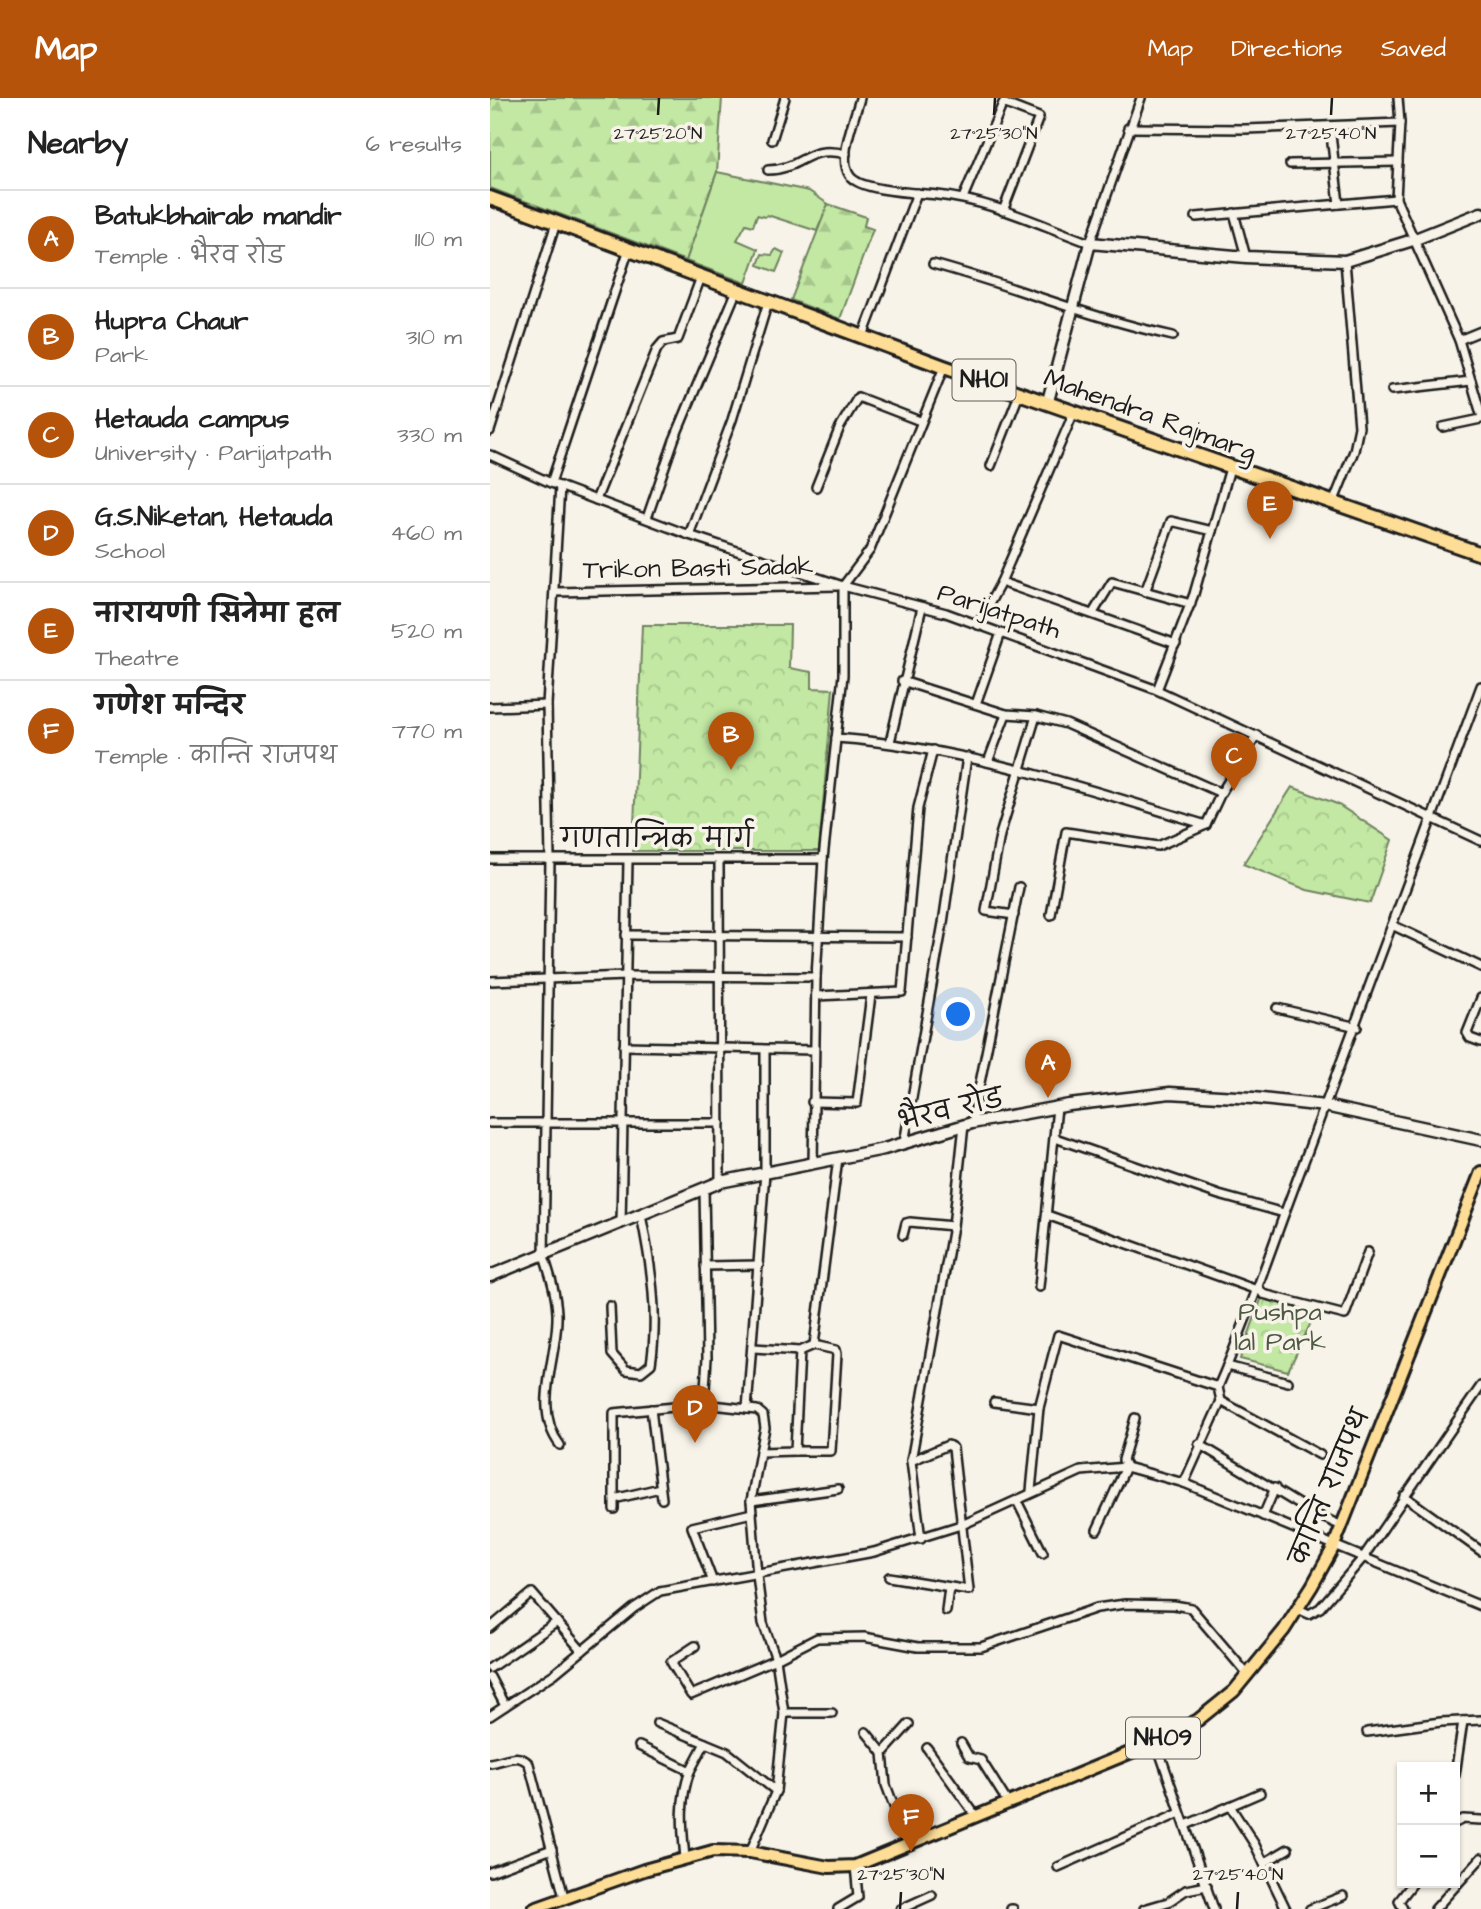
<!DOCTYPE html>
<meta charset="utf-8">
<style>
:root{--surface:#fff;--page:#f2f2f2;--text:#222;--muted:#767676;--line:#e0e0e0;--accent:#b45309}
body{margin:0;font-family:"Architects Daughter","Playpen Sans Deva",sans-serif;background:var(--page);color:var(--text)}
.controls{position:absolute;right:21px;bottom:21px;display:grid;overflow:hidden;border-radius:0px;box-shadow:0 2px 5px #0004}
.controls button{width:63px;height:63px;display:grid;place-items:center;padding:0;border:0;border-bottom:2px solid var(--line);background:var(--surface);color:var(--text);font:35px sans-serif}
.you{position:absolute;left:469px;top:917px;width:24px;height:24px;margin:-18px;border:5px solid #fff;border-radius:50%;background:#1a73e8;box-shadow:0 0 0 10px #1a73e833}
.badge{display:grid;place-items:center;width:46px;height:46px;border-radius:50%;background:var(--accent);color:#fff;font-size:23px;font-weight:700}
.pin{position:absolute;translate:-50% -58px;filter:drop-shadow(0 2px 4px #0008)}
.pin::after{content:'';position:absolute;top:37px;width:24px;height:21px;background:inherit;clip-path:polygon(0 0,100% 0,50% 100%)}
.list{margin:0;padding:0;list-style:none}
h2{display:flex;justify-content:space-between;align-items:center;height:91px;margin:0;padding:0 28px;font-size:30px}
h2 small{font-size:23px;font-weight:400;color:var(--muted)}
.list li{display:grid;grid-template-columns:46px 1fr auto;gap:21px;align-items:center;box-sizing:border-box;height:98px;padding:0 28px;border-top:2px solid var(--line)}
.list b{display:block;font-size:26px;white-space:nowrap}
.list p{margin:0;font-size:23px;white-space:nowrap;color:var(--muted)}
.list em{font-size:23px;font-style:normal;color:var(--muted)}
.map{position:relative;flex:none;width:991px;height:1811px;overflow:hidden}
header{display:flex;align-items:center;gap:42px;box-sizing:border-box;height:98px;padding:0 35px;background:var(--accent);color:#fff}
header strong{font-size:33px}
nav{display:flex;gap:38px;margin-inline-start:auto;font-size:24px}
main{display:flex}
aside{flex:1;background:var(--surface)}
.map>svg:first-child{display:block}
.forest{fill:url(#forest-firs);stroke:#6f8260;stroke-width:2}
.park{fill:url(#park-crowns);stroke:#6f8260;stroke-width:2}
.garden{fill:#c2e8a3;stroke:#6f8260;stroke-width:2}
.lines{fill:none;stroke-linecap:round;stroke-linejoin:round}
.street-casing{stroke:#1c1c1c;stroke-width:12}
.secondary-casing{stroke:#1c1c1c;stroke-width:15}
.primary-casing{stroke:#1c1c1c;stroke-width:16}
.highway-casing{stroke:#1c1c1c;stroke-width:18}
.street{stroke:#f7f3e8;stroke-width:7}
.secondary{stroke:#f7f3e8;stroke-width:10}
.primary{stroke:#fedd96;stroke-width:10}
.highway{stroke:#fedd96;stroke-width:12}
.ticks{fill:none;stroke:#1c1c1c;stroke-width:2.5}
.labels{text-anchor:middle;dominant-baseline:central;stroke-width:7;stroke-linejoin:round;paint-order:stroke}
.shield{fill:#f7f3e8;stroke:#5e5c59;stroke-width:2}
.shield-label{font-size:24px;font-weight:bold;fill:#1c1c1c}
.street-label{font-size:26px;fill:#1c1c1c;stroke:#f7f3e8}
.park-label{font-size:26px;fill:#4e5944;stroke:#f7f3e8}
.ticks-label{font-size:18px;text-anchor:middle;fill:#1c1c1c;stroke:#f7f3e8;stroke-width:7;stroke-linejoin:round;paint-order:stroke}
</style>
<header>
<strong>Map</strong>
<nav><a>Map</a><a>Directions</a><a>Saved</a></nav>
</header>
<main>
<aside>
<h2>Nearby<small>6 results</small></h2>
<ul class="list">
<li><span class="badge">A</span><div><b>Batukbhairab mandir</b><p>Temple · भैरव रोड</p></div><em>110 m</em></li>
<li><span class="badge">B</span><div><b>Hupra Chaur</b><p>Park</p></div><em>310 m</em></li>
<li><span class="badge">C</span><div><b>Hetauda campus</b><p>University · Parijatpath</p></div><em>330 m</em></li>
<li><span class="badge">D</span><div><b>G.S.Niketan, Hetauda</b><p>School</p></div><em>460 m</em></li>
<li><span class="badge">E</span><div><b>नारायणी सिनेमा हल</b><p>Theatre</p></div><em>520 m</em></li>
<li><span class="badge">F</span><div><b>गणेश मन्दिर</b><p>Temple · कान्ति राजपथ</p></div><em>770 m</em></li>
</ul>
</aside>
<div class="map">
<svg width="991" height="1811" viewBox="0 0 991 1811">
<defs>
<pattern id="forest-firs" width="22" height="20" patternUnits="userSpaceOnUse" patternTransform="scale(1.75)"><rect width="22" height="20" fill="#c2e8a3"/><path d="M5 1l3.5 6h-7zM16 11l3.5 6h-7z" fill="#a6c68c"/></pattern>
<pattern id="park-crowns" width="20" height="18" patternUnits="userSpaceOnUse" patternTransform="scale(1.75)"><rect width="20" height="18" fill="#c2e8a3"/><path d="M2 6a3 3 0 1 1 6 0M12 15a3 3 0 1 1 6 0" fill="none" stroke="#a6c68c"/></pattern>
</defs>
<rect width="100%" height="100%" fill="#f7f3e8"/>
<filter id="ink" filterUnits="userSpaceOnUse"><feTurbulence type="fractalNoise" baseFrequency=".0143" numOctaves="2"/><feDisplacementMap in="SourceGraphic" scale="14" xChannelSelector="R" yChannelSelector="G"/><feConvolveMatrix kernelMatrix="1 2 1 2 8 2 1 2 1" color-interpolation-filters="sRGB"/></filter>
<g filter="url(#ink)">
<!-- forest -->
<g class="forest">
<path d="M0,0H232L227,74L196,163L0,90Z"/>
<path d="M338,106L376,119L374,128L383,131L350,221L301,202Z"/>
</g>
<!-- park -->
<g class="park">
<path d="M152,527H300L299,570L322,574V590L343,591L329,753H143Z"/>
<path d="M802,689L847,706L902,742L880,805L817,792L753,766Z"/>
<path d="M773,1196L827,1212L798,1273L750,1261Z"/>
</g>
<!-- garden -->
<g class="garden">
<path d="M227,74L319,93L338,106L327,133L277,117L275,119L267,117L263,128L256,126L247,142L268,151L256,185L196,163Z"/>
<path d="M286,151L294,155L286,174L268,167L272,156L282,157Z"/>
</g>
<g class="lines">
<defs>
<g id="street">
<path d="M370,0C365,20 347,60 360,78C370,93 428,95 447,97C500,102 550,127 600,145L651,0"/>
<path d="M908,0L910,25L906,101L969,242L991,316"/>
<path d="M840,28L849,106"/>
<path d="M638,30L755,31L910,25"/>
<path d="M282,42L295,0"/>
<path d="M800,66L908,64"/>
<path d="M278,72C314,71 316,46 356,56"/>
<path d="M473,100L513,5L549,19L513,113"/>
<path d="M744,115L756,159"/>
<path d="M706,119L906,101"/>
<path d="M443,166C524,188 600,220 683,238"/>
<path d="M373,238L427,95"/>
<path d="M969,242L991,233"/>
<path d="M902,292L981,283"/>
<path d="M953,329L991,321"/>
<path d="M0,333L66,125"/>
<path d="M0,357L61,385L199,437L353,488L456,515L667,592L991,743"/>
<path d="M501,368L530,294"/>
<path d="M61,385L139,151"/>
<path d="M326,389L350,329L368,299L430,323"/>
<path d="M106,402L167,251L173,244L188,241L211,179"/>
<path d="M843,405L864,353L869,329L855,163"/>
<path d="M157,420L184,342L247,192"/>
<path d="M199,437L242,322L278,204"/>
<path d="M511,484L686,546"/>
<path d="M65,494L348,488"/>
<path d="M655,494L681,423L722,433"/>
<path d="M603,515L622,484L701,506"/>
<path d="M488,527L511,484L584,314"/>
<path d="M412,583L516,616L546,618L576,626L731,695"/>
<path d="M667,592L704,496L740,370"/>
<path d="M486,606L511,535"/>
<path d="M0,609L57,607"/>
<path d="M346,640C473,649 595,690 716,727"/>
<path d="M400,644L432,509"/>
<path d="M498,664L516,616"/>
<path d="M0,761H333"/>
<path d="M229,763L230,1084"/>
<path d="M524,817L496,813L510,737L546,618"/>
<path d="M561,817L576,734L668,748L716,727L731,695L767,637"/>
<path d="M902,827L991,869"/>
<path d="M136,837L417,839"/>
<path d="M0,883L136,878L326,879"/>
<path d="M326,898L412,894L428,710L443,652"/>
<path d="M991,900L977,935L980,940L991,944"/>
<path d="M787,910L867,929"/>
<path d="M134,948L324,952"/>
<path d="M322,1004L367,1005L381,897"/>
<path d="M0,1025H230"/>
<path d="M482,1025L529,789"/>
<path d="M565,1040L729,1097L794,1115"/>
<path d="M414,1045L453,825L477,659"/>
<path d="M323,1066L326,879L333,761L353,577V488L380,452L454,269"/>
<path d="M557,1117L767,1192"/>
<path d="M131,1126L138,762"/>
<path d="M413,1137L416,1125L420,1124L463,1128"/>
<path d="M215,1168L269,1167"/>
<path d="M549,1189L567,1009"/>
<path d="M769,1190L773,1196L855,1217L878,1154"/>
<path d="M120,1208L122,1256L136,1272L151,1274L161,1266C169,1216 161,1166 151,1117"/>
<path d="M264,1250L310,1253"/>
<path d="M737,1268L798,1284"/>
<path d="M731,1303L830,1357"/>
<path d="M504,1304L549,1310"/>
<path d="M214,1306L217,1260L214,1091"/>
<path d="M161,1311L172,1401"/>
<path d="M257,1311L275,1074V952"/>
<path d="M709,1346L823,1415L852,1428"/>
<path d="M70,1347C41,1310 69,1257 67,1215C66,1195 60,1177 54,1158L60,761L57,607L70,388"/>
<path d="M305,1353H341L347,1256L346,1252L324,1247L348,1060"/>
<path d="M694,1385L731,1303L728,1289C760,1216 784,1141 813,1066C873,907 933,748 991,588"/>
<path d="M541,1393L549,1310L568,1237L728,1289"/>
<path d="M914,1398L991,1453"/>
<path d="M124,1401L170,1390"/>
<path d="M261,1403L348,1391"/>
<path d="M527,1403L553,1455"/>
<path d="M124,1411V1315L214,1306L267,1312L273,1317L275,1330L270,1354"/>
<path d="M773,1418L785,1390"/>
<path d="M607,1432L636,1369L633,1362L645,1320"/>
<path d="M431,1441L421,1363L463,1128L474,1027"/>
<path d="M399,1479L479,1492L463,1350L458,1347L421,1363"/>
<path d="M223,1484L202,1429L262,1415"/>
<path d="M808,1511L819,1516L830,1510L872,1461L991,1288"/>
<path d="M456,1513L459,1489"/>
<path d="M0,1530L42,1495L92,1553"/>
<path d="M205,1548L181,1564L201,1597L286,1561L327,1540L374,1539L428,1549H491L607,1510L635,1506L684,1507L701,1510L758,1577"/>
<path d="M0,1570L67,1524"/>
<path d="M0,1579L15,1608"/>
<path d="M294,1615H342"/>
<path d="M0,1618L64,1576L144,1510L170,1493L384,1454L474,1426L591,1373L636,1369L694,1385L991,1508"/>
<path d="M167,1625L237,1654L286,1693"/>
<path d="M376,1634L393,1655L396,1687L418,1746"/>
<path d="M877,1634L951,1624L991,1622"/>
<path d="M666,1644L724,1811"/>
<path d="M471,1645L479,1659L491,1662L518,1705"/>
<path d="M149,1648L200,1673L215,1645"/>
<path d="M437,1650L486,1718"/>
<path d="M393,1655L419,1626"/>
<path d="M0,1665C15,1663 28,1653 39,1666L74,1799"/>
<path d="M965,1677L973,1623"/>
<path d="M740,1708L765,1747L796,1811"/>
<path d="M965,1725L973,1721L991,1722"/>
<path d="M696,1727L770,1695"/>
<path d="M260,1754L286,1693L294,1615L286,1561L273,1525L267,1477L261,1403L270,1354L305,1353L310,1253L324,1247"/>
<path d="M195,1760C192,1729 189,1703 200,1673"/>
<path d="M774,1765L798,1751"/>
<path d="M568,1769L690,1715"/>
<path d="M0,1774L62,1751"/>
<path d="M348,1811L368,1799L365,1768"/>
<path d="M411,1811L442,1797"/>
<path d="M521,1811H523"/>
<path d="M654,1811L678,1804L696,1792L717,1788"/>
<path d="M820,1811L853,1798"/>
<path d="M913,1811L909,1803L923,1785"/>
<path d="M945,1811L991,1760"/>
</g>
<g id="secondary">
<path d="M558,303L600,145L756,159L855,163L923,142L991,115"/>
<path d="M0,1178L230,1084L394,1051L482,1025L579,1007L680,995L763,1000L835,1008L991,1042"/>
</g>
<path id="primary" d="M44,1811L154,1772L223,1753L260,1754L339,1769L365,1768L666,1644L708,1622L744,1593L794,1532L822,1488L843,1450L991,1074"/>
<path id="highway" d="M0,100L454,269L991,456"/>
</defs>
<!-- street casing -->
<use href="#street" class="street-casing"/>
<!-- secondary casing -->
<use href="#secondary" class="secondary-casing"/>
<!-- primary casing -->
<use href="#primary" class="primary-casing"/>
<!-- highway casing -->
<use href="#highway" class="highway-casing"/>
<!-- street -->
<use href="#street" class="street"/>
<!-- secondary -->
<use href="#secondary" class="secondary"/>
<!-- primary -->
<use href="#primary" class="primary"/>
<!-- highway -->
<use href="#highway" class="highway"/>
</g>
</g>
<!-- ticks -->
<path class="ticks" d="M168,17L169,0M504,17L505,0M841,17L842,0M410,1811L411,1794M747,1811L748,1794"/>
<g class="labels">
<!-- shield labels -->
<g class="shield">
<rect x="462.5" y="261.5" width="63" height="41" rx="5"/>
<rect x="636" y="1619.5" width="74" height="41" rx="5"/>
</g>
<g class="shield-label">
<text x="494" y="282">NH01</text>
<text x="673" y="1640">NH09</text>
</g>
<!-- street labels -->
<g class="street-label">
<text transform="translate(660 317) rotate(20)">Mahendra Rajmarg</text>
<text transform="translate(208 470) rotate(-1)">Trikon Basti Sadak</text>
<text transform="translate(509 513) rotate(18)">Parijatpath</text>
<text x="167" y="741">गणतान्त्रिक मार्ग</text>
<text transform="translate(461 1012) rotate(-14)">भैरव रोड</text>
<text transform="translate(840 1389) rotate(-67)">कान्ति राजपथ</text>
</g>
<!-- park labels -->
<g class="park-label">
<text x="790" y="1214">Pushpa<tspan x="790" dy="30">lal Park</tspan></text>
</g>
</g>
<g class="ticks-label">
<text x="168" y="41">27°25'20"N</text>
<text x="504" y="41">27°25'30"N</text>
<text x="841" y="41">27°25'40"N</text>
<text x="411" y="1782">27°25'30"N</text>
<text x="748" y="1782">27°25'40"N</text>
</g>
</svg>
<div class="controls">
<button>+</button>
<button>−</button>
</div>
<div class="you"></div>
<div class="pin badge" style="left:558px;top:1000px">A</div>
<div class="pin badge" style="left:241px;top:672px">B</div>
<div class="pin badge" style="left:744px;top:693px">C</div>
<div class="pin badge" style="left:205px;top:1345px">D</div>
<div class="pin badge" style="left:780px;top:441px">E</div>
<div class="pin badge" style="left:421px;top:1754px">F</div>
</div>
</main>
